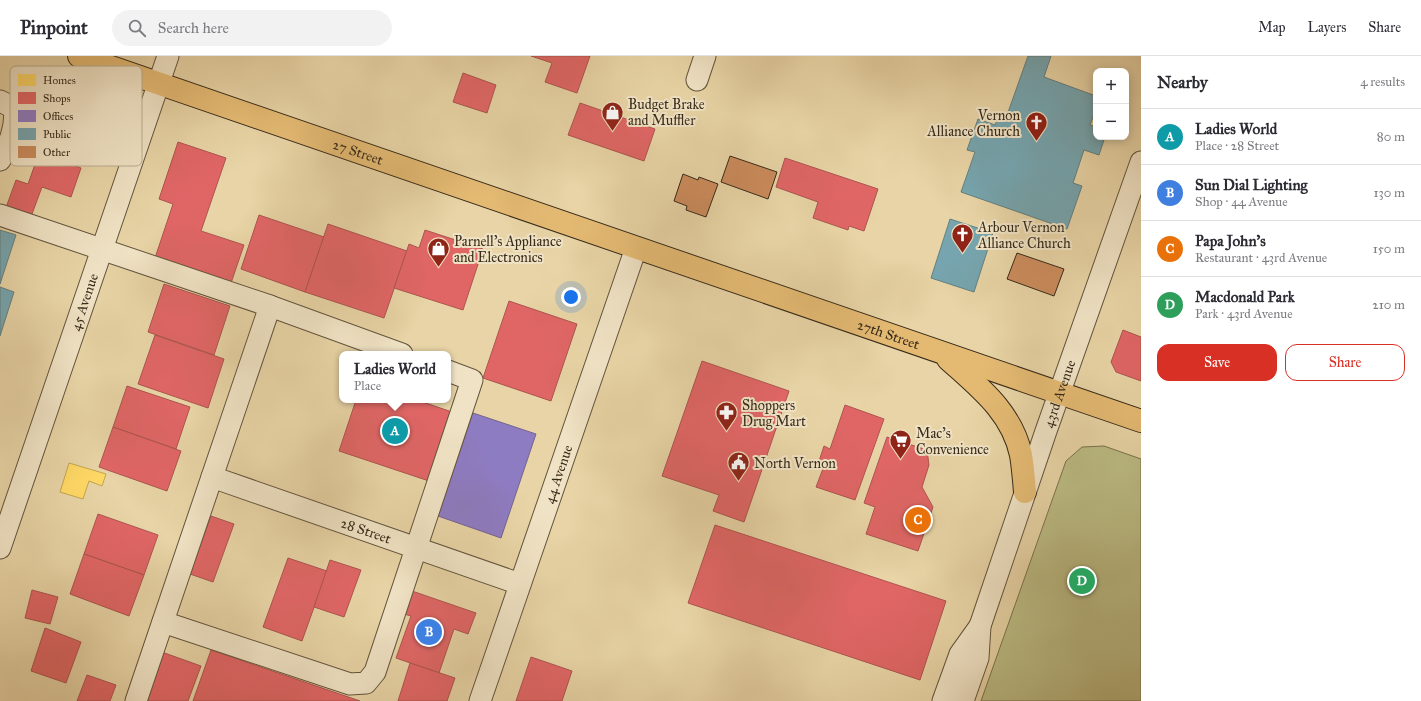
<!DOCTYPE html>
<meta charset="utf-8">
<style>
:root{--surface:#fff;--page:#f2f2f3;--text:#2b2b33;--muted:#7c7c81;--line:#e1e1e2;--accent:#d93025}
body{margin:0;font-family:"IM FELL Great Primer",serif;background:var(--page);color:var(--text)}
.controls{position:absolute;right:12px;top:12px;display:grid;overflow:hidden;border-radius:8px;box-shadow:0 2px 10px #0003}
.controls button{width:36px;height:36px;display:grid;place-items:center;padding:0;border:0;border-bottom:1px solid var(--line);background:var(--surface);color:var(--text);font:20px sans-serif}
.you{position:absolute;left:571px;top:241px;width:14px;height:14px;margin:-10px;border:3px solid #fff;border-radius:50%;background:#1a73e8;box-shadow:0 0 0 6px #1a73e833}
.badge{display:grid;place-items:center;width:26px;height:26px;border-radius:50%;background:var(--accent);color:#fff;font-size:13px;font-weight:700}
.pin{position:absolute;translate:-50% -50%;border:2px solid #fff;box-shadow:0 1px 4px #0006}
.popup{position:absolute;left:339px;top:295px;width:112px;height:52px;box-sizing:border-box;display:grid;place-content:center;border-radius:8px;background:var(--surface);filter:drop-shadow(0 1px 3px #0005);font-size:13px;white-space:nowrap;color:var(--muted)}
.popup b{font-size:15px;color:var(--text)}
.popup::after{content:'';position:absolute;left:50%;top:100%;margin-left:-8px;border:8px solid transparent;border-top-color:var(--surface)}
.list{margin:0;padding:0;list-style:none}
h2{display:flex;justify-content:space-between;align-items:center;height:52px;margin:0;padding:0 16px;font-size:17px}
h2 small{font-size:13px;font-weight:400;color:var(--muted)}
.list li{display:grid;grid-template-columns:26px 1fr auto;gap:12px;align-items:center;box-sizing:border-box;height:56px;padding:0 16px;border-top:1px solid var(--line)}
.list b{display:block;font-size:15px;white-space:nowrap}
.list p{margin:0;font-size:13px;white-space:nowrap;color:var(--muted)}
.list em{font-size:13px;font-style:normal;color:var(--muted)}
.actions{display:flex;gap:8px;padding:12px 16px}
.actions a{flex:1;padding:9px 0;border:1px solid var(--accent);border-radius:12px;text-align:center;font-size:14px;color:var(--accent)}
.actions .main{background:var(--accent);color:#fff}
.icon{flex:none;width:22px;height:22px;fill:none;stroke:currentColor;stroke-width:2;stroke-linecap:round;stroke-linejoin:round}
.map{position:relative;flex:none;width:1141px;height:645px;overflow:hidden}
header{display:flex;align-items:center;gap:24px;box-sizing:border-box;height:56px;padding:0 20px;background:var(--surface);border-bottom:1px solid var(--line)}
header strong{font-size:19px}
nav{display:flex;gap:22px;margin-inline-start:auto;font-size:14px}
.search{width:280px;height:36px;background:var(--page);display:flex;align-items:center;gap:10px;box-sizing:border-box;padding:0 14px;border-radius:22px;color:var(--muted);font-size:15px}
main{display:flex}
aside{flex:1;background:var(--surface)}
.map>svg:first-child{display:block}
.green{fill:#bbbb83;stroke:#79734e}
.homes{fill:#ffd966;stroke:#c3a54f}
.shops{fill:#e06666;stroke:#ad544f}
.offices{fill:#8e7cc3;stroke:#746490}
.public{fill:#76a5af;stroke:#638082}
.building{fill:#cb8b5c;stroke:#372b1a}
.lines{fill:none;stroke-linecap:round;stroke-linejoin:round}
.minor-casing{stroke:#63553d;stroke-width:23}
.major-casing{stroke:#372b1a;stroke-width:24}
.minor{stroke:#f0e3c5;stroke-width:21}
.major{stroke:#e4ba73;stroke-width:22}
.labels{text-anchor:middle;dominant-baseline:central;stroke-width:4;stroke-linejoin:round;paint-order:stroke}
.poi-label{font-size:14px;fill:#372b1a;stroke:#f0e3c5;text-anchor:start}
.street-label{font-size:14px;fill:#372b1a;stroke:#f0e3c5}
.key{fill:#f0e3c5;stroke:#b8ac92;stroke-width:1}
.key-label{font-size:11px;fill:#372b1a}
</style>
<header>
<strong>Pinpoint</strong>
<div class="search"><svg class="icon" aria-label="search" viewBox="0 0 24 24"><circle cx="10" cy="10" r="6"/><path d="M15 15l6 6"/></svg>Search here</div>
<nav><a>Map</a><a>Layers</a><a>Share</a></nav>
</header>
<main>
<div class="map">
<svg width="1141" height="645" viewBox="0 0 1141 645">
<rect width="100%" height="100%" fill="#e8d4a6"/>
<filter id="stains"><feTurbulence type="fractalNoise" baseFrequency=".005" numOctaves="4"/><feColorMatrix values="0 0 0 0 .2 0 0 0 0 .09 0 0 0 0 .02 0 0 0 .5 -.17"/></filter>
<radialGradient id="worn" r=".72"><stop offset=".6" stop-color="#630" stop-opacity="0"/><stop offset="1" stop-color="#630" stop-opacity=".3"/></radialGradient>
<!-- green -->
<path class="green" d="M1104,390L1141,403V645H981L1066,405L1082,391Z"/>
<!-- homes -->
<path class="homes" d="M69,407L106,418L102,430L89,425L83,443L60,436Z"/>
<!-- shops -->
<g class="shops">
<path d="M531,0H590L577,37L545,26L552,7Z"/>
<path d="M463,17L496,29L487,57L453,46Z"/>
<path d="M580,47L655,73L644,105L568,79Z"/>
<path d="M56,59L79,67L65,106L81,112L71,141L42,131L29,166L4,157L16,124L28,128L39,97L42,98Z"/>
<path d="M178,86L226,102L201,175L244,189L231,227L155,202L173,148L159,143Z"/>
<path d="M785,102L878,133L864,175L849,170L848,174L813,162L818,146L776,131Z"/>
<path d="M259,159L324,181L305,236L241,213Z"/>
<path d="M328,168L407,195L384,262L305,236Z"/>
<path d="M425,174L483,193L463,254L394,232L409,188L419,192Z"/>
<path d="M164,228L230,250L214,299L148,276Z"/>
<path d="M509,245L577,268L551,345L483,322Z"/>
<path d="M1123,274L1141,281V325L1116,316L1111,306Z"/>
<path d="M155,279L224,303L208,352L138,328Z"/>
<path d="M702,305L789,335L744,466L713,455L719,439L662,420Z"/>
<path d="M127,330L190,351L176,393L113,371Z"/>
<path d="M356,344H417L452,356L429,425L339,395Z"/>
<path d="M845,349L884,363L855,444L816,431L824,410L818,408L824,390L830,393Z"/>
<path d="M113,371L181,395L167,435L99,411Z"/>
<path d="M887,381L927,394L929,409L922,431L933,451L918,495L866,478L875,451L864,447Z"/>
<path d="M98,458L158,479L144,519L84,498Z"/>
<path d="M211,460L234,468L213,526L190,518Z"/>
<path d="M715,469L946,545L920,624L688,547Z"/>
<path d="M84,498L144,519L129,560L70,538Z"/>
<path d="M288,502L327,515L302,585L263,571Z"/>
<path d="M330,504L361,514L344,561L314,551Z"/>
<path d="M32,534L58,541L50,568L25,562Z"/>
<path d="M412,535L476,557L468,578L454,573L439,617L396,602L411,560L404,558Z"/>
<path d="M45,572L81,586L66,627L31,615Z"/>
<path d="M211,594L360,645H193Z"/>
<path d="M159,595L201,610L188,645H142Z"/>
<path d="M531,601L572,615L562,645H516Z"/>
<path d="M410,607L455,622L447,645H398Z"/>
<path d="M87,619L116,629L110,645H77Z"/>
</g>
<!-- offices -->
<path class="offices" d="M473,357L536,378L501,482L438,460Z"/>
<!-- public -->
<g class="public">
<path d="M1028,0H1051L1044,21L1096,40V53L1090,69L1096,71V81H1105L1099,99L1084,94L1073,127L1082,130L1067,173L961,136L975,96L967,94L978,63L995,69L999,59L1006,62Z"/>
<path d="M950,163L993,177L974,236L931,222Z"/>
<path d="M0,174L16,179L0,228Z"/>
<path d="M0,231L14,236L0,280Z"/>
</g>
<!-- building -->
<g class="building">
<path d="M730,100L777,116L768,143L721,126Z"/>
<path d="M683,118L698,124L699,121L718,128L706,161L686,154L687,150L674,145Z"/>
<path d="M1017,197L1064,213L1054,240L1007,223Z"/>
</g>
<g class="lines">
<defs>
<g id="minor">
<path d="M697,24L705,0"/>
<path d="M0,45L14,52C17,69 9,90 0,104"/>
<path d="M0,159L270,250L402,298"/>
<path id="s1" d="M212,421L520,528"/>
<path id="s2" d="M0,492L168,0"/>
<path d="M163,566L350,628L366,627L375,616L472,324L448,315"/>
<path d="M136,645L270,250"/>
<path id="s3" d="M480,645L636,192"/>
<path d="M943,645L960,598L980,570"/>
<path id="s4" d="M963,645L978,602L980,570L1046,375L1141,106"/>
</g>
<g id="major">
<path id="s5" d="M79,0L1141,365"/>
<path d="M948,303C979,331 1012,356 1021,399C1023,411 1024,424 1025,436"/>
</g>
</defs>
<!-- minor casing -->
<use href="#minor" class="minor-casing"/>
<!-- major casing -->
<use href="#major" class="major-casing"/>
<!-- minor -->
<use href="#minor" class="minor"/>
<!-- major -->
<use href="#major" class="major"/>
</g>
<!-- icons -->
<defs>
<symbol id="shop-pin" viewBox="-11 -11 22 30"><path d="M0 17L-7.5 6A9.5 9.5 0 1 1 7.5 6Z" fill="#8f2418" stroke="#f0e3c5"/><path d="M-5-2.5h2.3a2.7 3.5 0 0 1 5.4 0H5L5.5 6h-11ZM-1.5-2.5h3a1.5 2.3 0 0 0-3 0Z" fill="#fff"/></symbol>
<symbol id="church-pin" viewBox="-11 -11 22 30"><path d="M0 17L-7.5 6A9.5 9.5 0 1 1 7.5 6Z" fill="#8f2418" stroke="#f0e3c5"/><path d="M-1.2-6h2.4v3.5h3.3v2.4h-3.3V6h-2.4V-.1h-3.3v-2.4h3.3Z" fill="#fff"/></symbol>
<symbol id="pharmacy-pin" viewBox="-11 -11 22 30"><path d="M0 17L-7.5 6A9.5 9.5 0 1 1 7.5 6Z" fill="#8f2418" stroke="#f0e3c5"/><path d="M-2-6h4v4h4v4h-4v4h-4v-4h-4v-4h4Z" fill="#fff"/></symbol>
<symbol id="supermarket-pin" viewBox="-11 -11 22 30"><path d="M0 17L-7.5 6A9.5 9.5 0 1 1 7.5 6Z" fill="#8f2418" stroke="#f0e3c5"/><path d="M-6-5.5h2.5l.6 2H6L4.5 2H-2.5L-4.4-4H-6ZM-1.5 3.2a1.3 1.3 0 1 0 .1 0ZM3 3.2a1.3 1.3 0 1 0 .1 0Z" fill="#fff"/></symbol>
<symbol id="civic-pin" viewBox="-11 -11 22 30"><path d="M0 17L-7.5 6A9.5 9.5 0 1 1 7.5 6Z" fill="#8f2418" stroke="#f0e3c5"/><path d="M-.6-6.5H3V-4.5H.6V-3L4-1V1h2V6H-6V1h2V-1L-.6-3ZM-1.2 2.5V6h2.4V2.5Z" fill="#fff"/></symbol>
</defs>
<g fill-rule="evenodd">
<use href="#shop-pin" x="600" y="44" width="25" height="34"/>
<use href="#church-pin" x="1024" y="54" width="25" height="34"/>
<use href="#church-pin" x="950" y="166" width="25" height="34"/>
<use href="#shop-pin" x="426" y="180" width="25" height="34"/>
<use href="#pharmacy-pin" x="714" y="344" width="25" height="34"/>
<use href="#supermarket-pin" x="888" y="372" width="25" height="34"/>
<use href="#civic-pin" x="726" y="394" width="25" height="34"/>
</g>
<g class="labels">
<!-- poi labels -->
<g class="poi-label">
<text x="628" y="48">Budget Brake<tspan x="628" dy="16">and Muffler</tspan></text>
<text x="1020" y="59" text-anchor="end">Vernon<tspan x="1020" dy="16">Alliance Church</tspan></text>
<text x="978" y="171">Arbour Vernon<tspan x="978" dy="16">Alliance Church</tspan></text>
<text x="454" y="185">Parnell's Appliance<tspan x="454" dy="16">and Electronics</tspan></text>
<text x="742" y="349">Shoppers<tspan x="742" dy="16">Drug Mart</tspan></text>
<text x="916" y="377">Mac's<tspan x="916" dy="16">Convenience</tspan></text>
<text x="754" y="407">North Vernon</text>
</g>
<!-- street labels -->
<g class="street-label">
<text stroke="none"><textPath href="#s5" startOffset="295">27 Street</textPath></text>
<text stroke="none"><textPath href="#s2" startOffset="260">45 Avenue</textPath></text>
<text stroke="none"><textPath href="#s5" startOffset="856">27th Street</textPath></text>
<text stroke="none"><textPath href="#s4" startOffset="323">43rd Avenue</textPath></text>
<text stroke="none"><textPath href="#s3" startOffset="240">44 Avenue</textPath></text>
<text stroke="none"><textPath href="#s1" startOffset="163">28 Street</textPath></text>
</g>
</g>
<!-- legend -->
<rect x="10" y="10" width="132" height="100" rx="6" class="key"/>
<rect x="18" y="18" width="18" height="12" fill="#ffd966"/>
<rect x="18" y="36" width="18" height="12" fill="#e06666"/>
<rect x="18" y="54" width="18" height="12" fill="#8e7cc3"/>
<rect x="18" y="72" width="18" height="12" fill="#76a5af"/>
<rect x="18" y="90" width="18" height="12" fill="#cb8b5c"/>
<g class="key-label">
<text x="43" y="28">Homes</text>
<text x="43" y="46">Shops</text>
<text x="43" y="64">Offices</text>
<text x="43" y="82">Public</text>
<text x="43" y="100">Other</text>
</g>
<rect width="100%" height="100%" filter="url(#stains)"/>
<rect width="100%" height="100%" fill="url(#worn)"/>
</svg>
<div class="controls">
<button>+</button>
<button>−</button>
</div>
<div class="you"></div>
<div class="pin badge" style="left:395px;top:375px;background:#0f9aa8">A</div>
<div class="popup"><b>Ladies World</b>Place</div>
<div class="pin badge" style="left:429px;top:576px;background:#3f7fe0">B</div>
<div class="pin badge" style="left:918px;top:464px;background:#e8710a">C</div>
<div class="pin badge" style="left:1082px;top:525px;background:#2e9e5b">D</div>
</div>
<aside>
<h2>Nearby<small>4 results</small></h2>
<ul class="list">
<li><span class="badge" style="background:#0f9aa8">A</span><div><b>Ladies World</b><p>Place · 28 Street</p></div><em>80 m</em></li>
<li><span class="badge" style="background:#3f7fe0">B</span><div><b>Sun Dial Lighting</b><p>Shop · 44 Avenue</p></div><em>130 m</em></li>
<li><span class="badge" style="background:#e8710a">C</span><div><b>Papa John's</b><p>Restaurant · 43rd Avenue</p></div><em>150 m</em></li>
<li><span class="badge" style="background:#2e9e5b">D</span><div><b>Macdonald Park</b><p>Park · 43rd Avenue</p></div><em>210 m</em></li>
</ul>
<div class="actions"><a class="main">Save</a><a>Share</a></div>
</aside>
</main>
